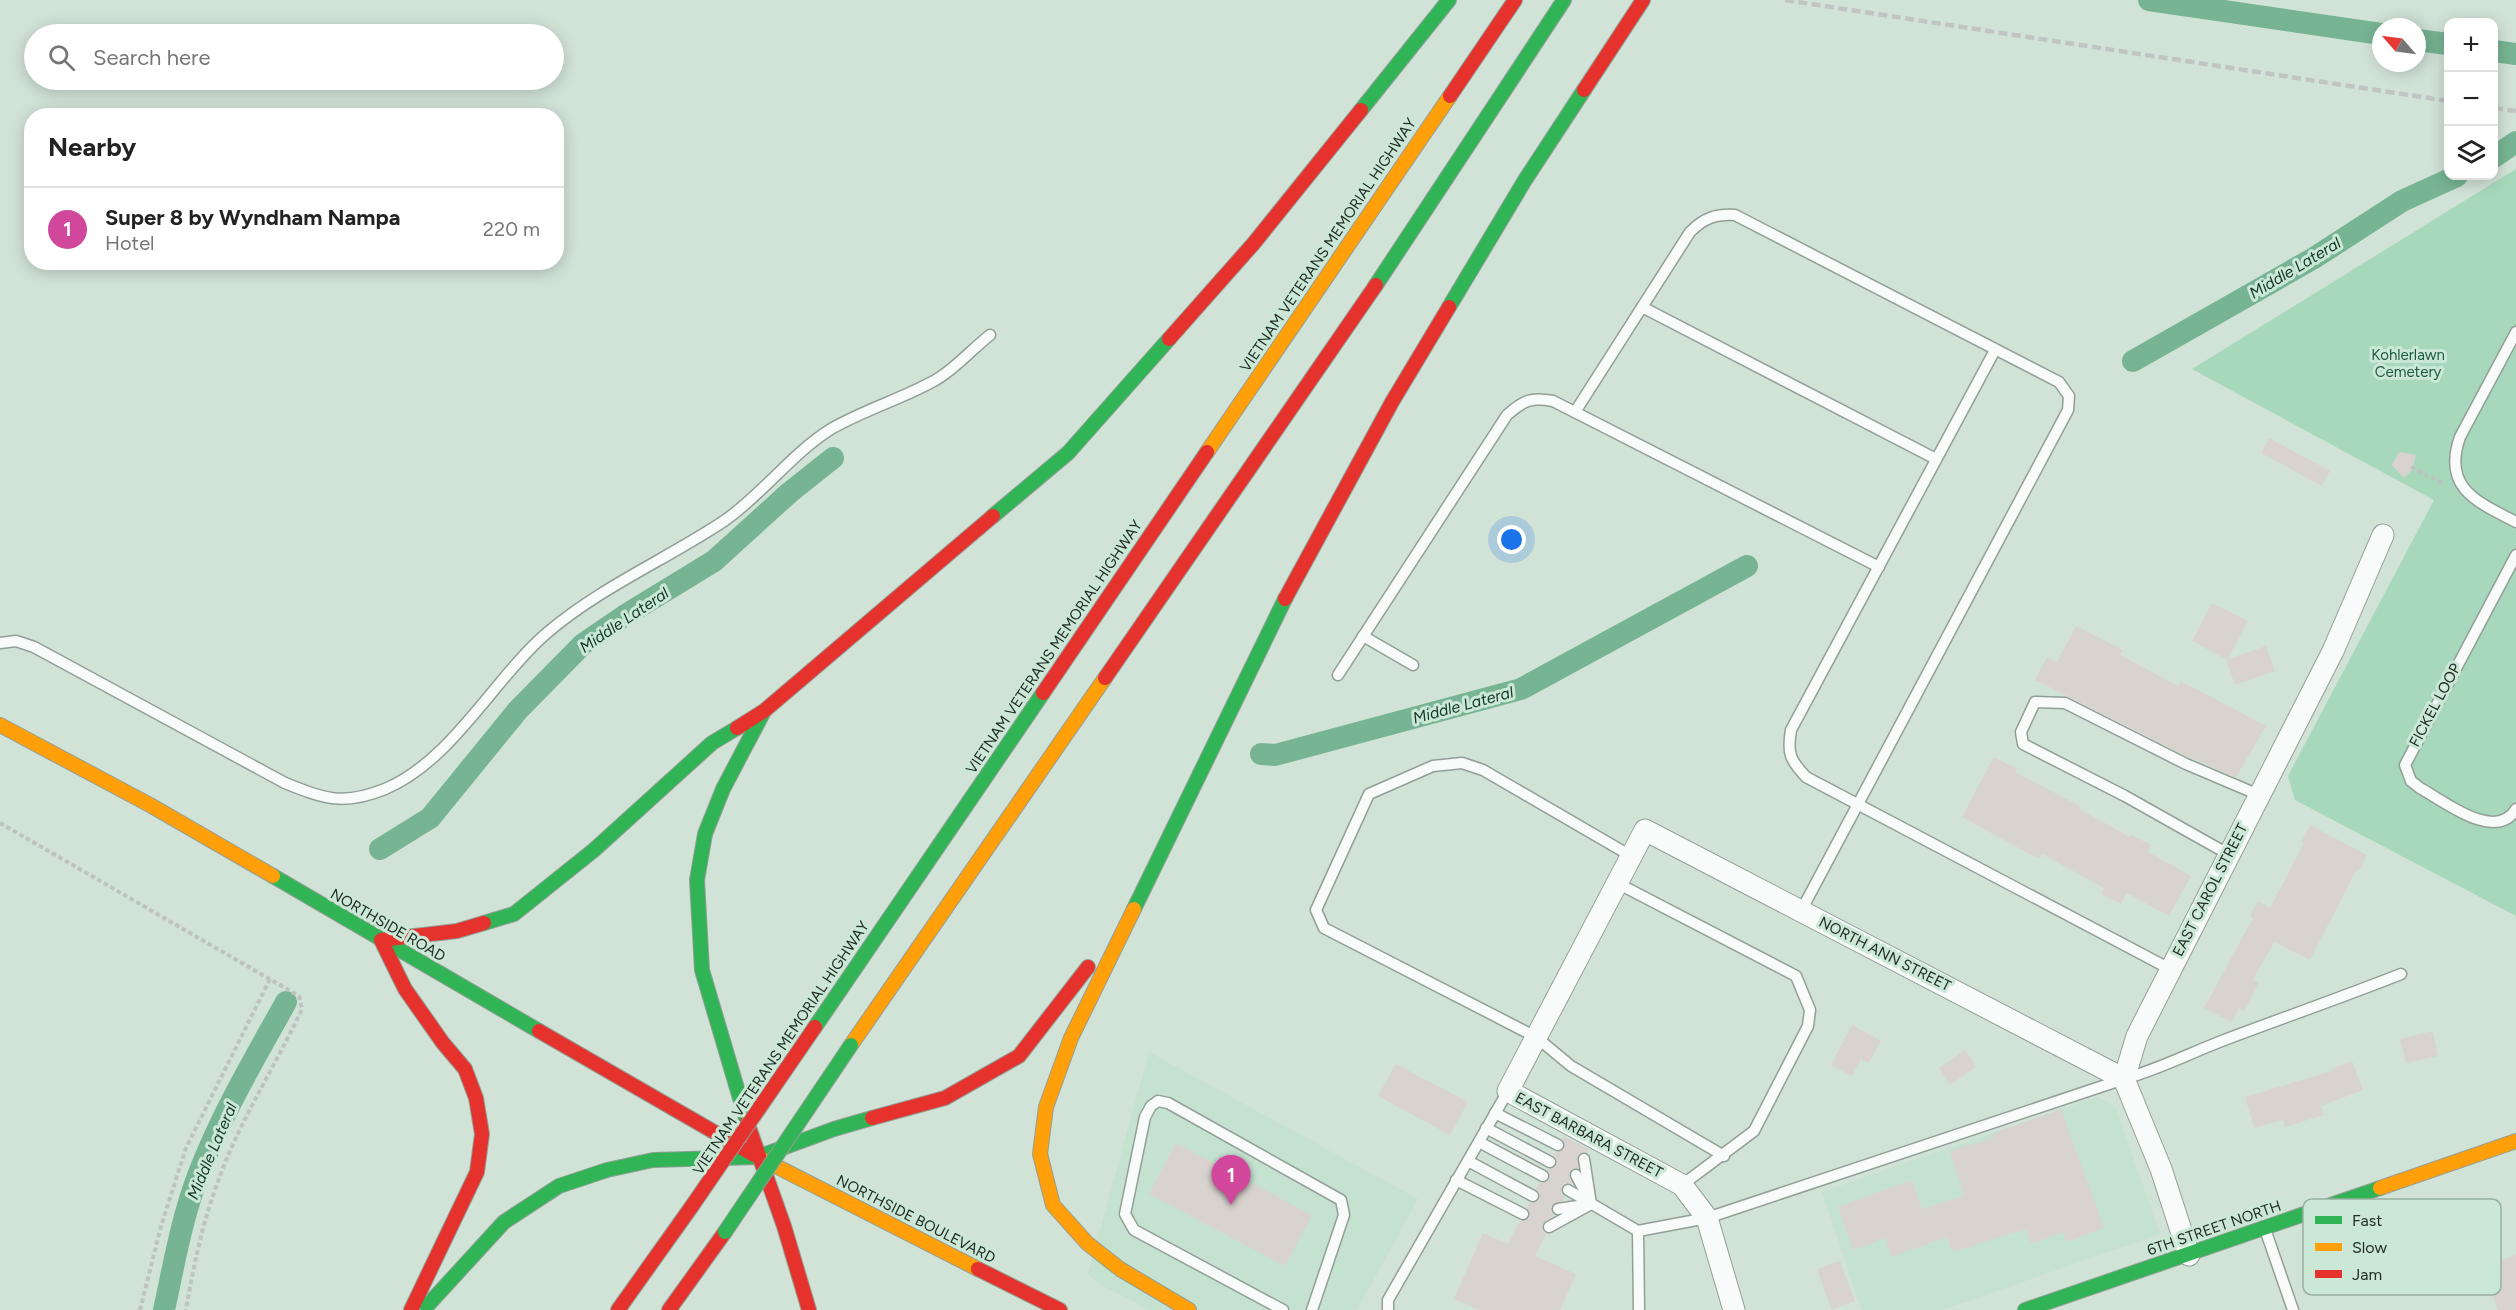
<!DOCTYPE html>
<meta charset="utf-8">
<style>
:root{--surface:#fff;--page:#f2f2f2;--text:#222;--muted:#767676;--line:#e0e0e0;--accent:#1a73e8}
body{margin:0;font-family:Figtree,sans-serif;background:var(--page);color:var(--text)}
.controls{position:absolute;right:18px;top:18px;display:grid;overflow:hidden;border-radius:12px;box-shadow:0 3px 15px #0003}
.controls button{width:54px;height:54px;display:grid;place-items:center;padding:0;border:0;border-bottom:2px solid var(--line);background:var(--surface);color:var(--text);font:30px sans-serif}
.compass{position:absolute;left:2372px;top:18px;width:54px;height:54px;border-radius:50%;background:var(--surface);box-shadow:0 3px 15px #0003;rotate:298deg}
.you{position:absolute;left:1512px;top:540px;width:21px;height:21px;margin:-15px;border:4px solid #fff;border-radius:50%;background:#1a73e8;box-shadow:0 0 0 9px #1a73e833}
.badge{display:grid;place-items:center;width:39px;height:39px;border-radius:50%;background:var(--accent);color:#fff;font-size:20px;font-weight:700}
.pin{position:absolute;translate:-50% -50px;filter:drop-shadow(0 2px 3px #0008)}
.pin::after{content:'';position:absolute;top:32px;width:21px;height:18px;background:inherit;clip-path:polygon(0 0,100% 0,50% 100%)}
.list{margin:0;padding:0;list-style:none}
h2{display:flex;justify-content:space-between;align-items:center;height:78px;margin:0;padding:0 24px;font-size:26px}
h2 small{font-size:20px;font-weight:400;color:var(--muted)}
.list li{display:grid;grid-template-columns:39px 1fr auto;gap:18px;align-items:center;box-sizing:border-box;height:84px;padding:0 24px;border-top:2px solid var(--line)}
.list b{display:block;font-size:22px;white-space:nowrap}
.list p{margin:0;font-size:20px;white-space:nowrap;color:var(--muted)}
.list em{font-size:20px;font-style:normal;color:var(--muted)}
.icon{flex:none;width:33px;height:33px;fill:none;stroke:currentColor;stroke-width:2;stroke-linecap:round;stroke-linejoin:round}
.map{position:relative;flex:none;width:2516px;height:1310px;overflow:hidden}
.search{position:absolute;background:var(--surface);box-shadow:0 3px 15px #0003;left:24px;top:24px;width:540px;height:66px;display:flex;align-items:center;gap:15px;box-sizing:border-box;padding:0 21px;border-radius:33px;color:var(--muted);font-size:22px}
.panel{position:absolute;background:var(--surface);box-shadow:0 3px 15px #0003;left:24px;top:108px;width:540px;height:162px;border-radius:24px}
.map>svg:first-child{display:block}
.built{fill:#c5e1d0}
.green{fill:#a7d8bc}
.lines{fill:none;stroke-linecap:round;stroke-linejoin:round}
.canal{stroke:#77b493;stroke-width:22}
.building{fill:#d9d3cf}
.lane-casing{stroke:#929f97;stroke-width:13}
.street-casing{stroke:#929f97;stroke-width:23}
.fast-casing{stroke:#929f97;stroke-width:16}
.slow-casing{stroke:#929f97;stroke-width:16}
.jam-casing{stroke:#929f97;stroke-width:16}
.path{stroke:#bdc3c0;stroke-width:4;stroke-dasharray:4.5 3;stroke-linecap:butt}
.lane{stroke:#f8fbf9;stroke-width:10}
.street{stroke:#f8fbf9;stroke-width:21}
.fast{stroke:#30b455;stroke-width:14}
.slow{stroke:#ff9f0a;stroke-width:14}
.jam{stroke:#e5322d;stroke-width:14}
.rail{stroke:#c0c5c2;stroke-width:4.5;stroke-dasharray:9 4.5;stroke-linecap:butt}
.fast-bridge-casing{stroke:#929f97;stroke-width:16;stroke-linecap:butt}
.jam-bridge-casing{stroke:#929f97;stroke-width:16;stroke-linecap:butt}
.fast-bridge{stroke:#30b455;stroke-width:14}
.jam-bridge{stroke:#e5322d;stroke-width:14}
.labels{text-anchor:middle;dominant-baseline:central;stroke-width:6;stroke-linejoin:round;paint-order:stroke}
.street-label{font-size:15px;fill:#212c25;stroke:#cbe8d6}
.park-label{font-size:15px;fill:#1f5b3e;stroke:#cbe8d6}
.water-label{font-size:16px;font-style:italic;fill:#133625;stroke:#cbe8d6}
.key{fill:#cbe8d6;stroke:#98b0a1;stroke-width:1.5}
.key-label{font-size:16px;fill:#212c25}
</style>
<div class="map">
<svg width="2516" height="1310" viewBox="0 0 2516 1310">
<rect width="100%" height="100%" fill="#d1e2d7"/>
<!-- built -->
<g class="built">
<path d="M1149,1052L1418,1199L1357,1310H1150L1101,1285L1088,1274Z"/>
<path d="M2097,1097L2115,1106L2160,1234L1942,1310H1862L1822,1192Z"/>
</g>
<!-- green -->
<path class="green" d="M2516,169V916L2295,800L2288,776L2434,500L2192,369Z"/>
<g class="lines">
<!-- canal -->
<g class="canal">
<path d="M2149,0L2381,34"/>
<path d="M2417,40L2448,44"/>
<path d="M2494,51L2516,54"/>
<path d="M2494,157L2516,142"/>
<path d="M2133,361L2314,258L2402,201L2457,176"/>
<path d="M1261,754L1275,755L1521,689L1747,566"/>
<path d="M380,849L430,818L518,710L583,644L624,616L714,561L789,493L833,458"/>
<path d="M164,1310C174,1264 182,1217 199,1173C222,1113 255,1058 286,1002"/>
</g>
</g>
<!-- building -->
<g class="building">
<path d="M2269,438L2330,471L2322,486L2261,453Z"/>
<path d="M2399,452L2416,455L2412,470L2404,478L2392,465Z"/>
<path d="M2212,603L2248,621L2227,660L2192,641Z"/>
<path d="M2076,626L2123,650L2120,655L2178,686L2181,681L2266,726L2236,777L2189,757L2035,680L2047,657L2057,662Z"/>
<path d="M2266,646L2275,671L2235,685L2226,660Z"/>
<path d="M1994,757L2017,769L2015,772L2080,806L2079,809L2130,837L2131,835L2151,845L2148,852L2191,876L2169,916L2127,893L2121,904L2101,894L2104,888L2042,854L2039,859L1962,817Z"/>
<path d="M2310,825L2367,855L2358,872L2356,871L2310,960L2274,942L2253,980L2259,983L2244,1011L2239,1008L2231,1022L2204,1008L2253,918L2250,916L2258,901L2270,908L2304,843L2301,842Z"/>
<path d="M1852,1025L1881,1041L1869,1063L1861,1059L1852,1076L1831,1065Z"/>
<path d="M2433,1031L2438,1056L2406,1063L2400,1039Z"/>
<path d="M1965,1050L1976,1067L1950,1085L1939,1068Z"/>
<path d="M2352,1061L2363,1090L2321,1106L2324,1115L2285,1127L2283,1120L2254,1128L2245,1097L2332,1071L2331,1069Z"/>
<path d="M1396,1064L1468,1102L1450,1135L1378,1096Z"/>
<path d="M2061,1109L2104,1228L2067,1242L2063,1232L2031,1244L2026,1229L1952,1252L1947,1237L1891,1257L1885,1238L1853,1250L1838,1207L1912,1180L1922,1209L1964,1196L1950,1151L1993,1138L1992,1134Z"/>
<path d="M1563,1136L1589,1149L1587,1152H1582L1577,1156L1578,1168L1572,1169L1569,1174L1572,1183H1565L1561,1187V1193L1565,1197L1563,1201L1551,1206V1211L1554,1215L1542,1224V1230L1546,1234L1535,1256L1576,1274L1560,1310H1478L1454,1299L1483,1233L1508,1244L1520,1221L1529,1218L1530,1213L1527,1208L1529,1203H1536L1540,1199V1193L1536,1189L1540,1183H1546L1550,1179V1173L1546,1169H1553L1557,1165V1159L1553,1155L1555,1152L1564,1149Z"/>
<path d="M1176,1143L1312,1215L1285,1266L1149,1194Z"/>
<path d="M2516,1255V1310H2498L2483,1267Z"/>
<path d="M1840,1261L1855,1301L1832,1310L1817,1269Z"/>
</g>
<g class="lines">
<defs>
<g id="lane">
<path d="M1642,307L1936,459"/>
<path d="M2516,332L2460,437C2442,488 2477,502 2516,522"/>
<path d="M1995,350L1791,730C1787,753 1790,760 1806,777L2170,969"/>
<path d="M1575,412L1690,232C1704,218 1715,214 1735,215L2059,382L2069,396L2068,410L1801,911"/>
<path d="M2516,555L2405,765L2411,781L2420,788C2444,801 2496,843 2516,809"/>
<path d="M1363,636L1413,665"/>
<path d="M0,643L16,641L34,647L285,783C325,799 343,806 385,789C452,761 494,678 548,632C601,587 667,559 724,521C762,495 791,454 831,429C862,411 898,400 930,383C952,372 971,350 990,335"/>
<path d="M1338,675L1507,415C1524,400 1531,397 1553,401L1879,567"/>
<path d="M2228,854L2125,796L2023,744L2021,732L2035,702L2065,703L2186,764L2259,795"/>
<path d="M1631,856L1483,770L1462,763L1433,766L1369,794L1316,910L1324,928L1536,1037L1571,1066L1724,1156"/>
<path d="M1617,883L1796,976L1810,1010L1808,1026L1754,1131L1682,1185"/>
<path d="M1495,1113L1558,1145"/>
<path d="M1486,1128L1550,1162"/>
<path d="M1479,1142L1543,1176"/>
<path d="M1584,1159L1591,1204"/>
<path d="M1468,1161L1533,1196"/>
<path d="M1576,1175L1587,1196"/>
<path d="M1456,1180L1523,1214"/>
<path d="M1568,1190L1638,1231L1707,1218L2124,1079C2160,1069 2192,1052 2227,1039C2285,1017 2343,997 2401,974"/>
<path d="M1549,1227L1591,1204L1558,1209"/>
<path d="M2265,1229L2293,1310"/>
<path d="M1638,1231L1639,1310"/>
<path d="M1283,1310L1134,1230L1125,1214L1145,1117L1151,1106L1158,1101L1168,1103L1341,1200L1344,1215L1312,1310"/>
<path d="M1388,1310V1300L1508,1091"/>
</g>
<g id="street">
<path d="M2189,1255L2161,1169L2124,1079L2137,1036L2333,651L2383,535"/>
<path d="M1734,1310L1707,1218L1682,1185L1508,1091L1645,830L2124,1079"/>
</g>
<g id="fast">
<path d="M1361,110L1449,0"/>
<path d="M1376,285L1564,0"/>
<path d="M1449,307L1525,180L1584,90"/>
<path d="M993,516L1068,453L1169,339"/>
<path d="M273,876L539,1031"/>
<path d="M1134,909L1285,599"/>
<path d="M484,923L514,914L594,850L712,743L737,728"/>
<path d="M815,1027L1043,693"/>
<path d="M747,1122L702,970L697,880L705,834L723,789L763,713"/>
<path d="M427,1306L504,1222L559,1186L607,1170L653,1160L758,1157L834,1129L872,1118"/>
<path d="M2025,1310L2380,1188"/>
</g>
<g id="slow">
<path d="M1207,452L1450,96"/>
<path d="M0,725L150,805L273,876"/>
<path d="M1134,909L1071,1038L1046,1107L1040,1154L1053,1205L1087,1243L1120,1269L1189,1310"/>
<path d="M851,1045L1105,678"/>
<path d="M758,1157L978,1269"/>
<path d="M2380,1188L2516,1141"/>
</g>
<g id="jam">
<path d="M1584,90L1643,0"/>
<path d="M1450,96L1515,0"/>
<path d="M1169,339L1254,243L1361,110"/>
<path d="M1285,599L1392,402L1449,307"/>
<path d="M1105,678L1376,285"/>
<path d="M1043,693L1207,452"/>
<path d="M737,728L764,711L993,516"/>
<path d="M539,1031L754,1155"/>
<path d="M872,1118L945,1098L1019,1056L1088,967"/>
<path d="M747,1122L784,1226L809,1310"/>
<path d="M978,1269L1060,1310"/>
<path d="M411,1310L477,1172L482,1134L476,1098L465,1069L443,1043L405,989L381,940L457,931L484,923"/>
<path d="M618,1310L692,1206"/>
<path d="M669,1310L725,1232"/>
</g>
</defs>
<!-- lane casing -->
<use href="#lane" class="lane-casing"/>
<!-- street casing -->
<use href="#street" class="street-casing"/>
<!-- fast casing -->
<use href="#fast" class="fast-casing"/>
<!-- slow casing -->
<use href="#slow" class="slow-casing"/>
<!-- jam casing -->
<use href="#jam" class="jam-casing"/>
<!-- path -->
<g class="path">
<path d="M2411,467L2444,484"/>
<path d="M0,823L299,996L302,1009C274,1069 236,1126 215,1190C201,1229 193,1269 186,1310"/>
<path d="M140,1310L161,1226L186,1148L270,979"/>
</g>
<!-- lane -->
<use href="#lane" class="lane"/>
<!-- street -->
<use href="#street" class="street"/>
<!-- fast -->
<use href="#fast" class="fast"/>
<!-- slow -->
<use href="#slow" class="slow"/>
<!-- jam -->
<use href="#jam" class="jam"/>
<!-- rail -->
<g class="rail">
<path d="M1785,0L2448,101"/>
<path d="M2494,108L2516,111"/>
</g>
<defs>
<path id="fast-bridge" d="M725,1232L851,1045"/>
<path id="jam-bridge" d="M692,1206L815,1027"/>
</defs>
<!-- fast-bridge casing -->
<use href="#fast-bridge" class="fast-bridge-casing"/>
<!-- jam-bridge casing -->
<use href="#jam-bridge" class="jam-bridge-casing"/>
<!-- fast-bridge -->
<use href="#fast-bridge" class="fast-bridge"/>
<!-- jam-bridge -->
<use href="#jam-bridge" class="jam-bridge"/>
</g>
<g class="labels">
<!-- street labels -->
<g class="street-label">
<text transform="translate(1328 245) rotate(-56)">VIETNAM VETERANS MEMORIAL HIGHWAY</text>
<text transform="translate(1054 647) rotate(-56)">VIETNAM VETERANS MEMORIAL HIGHWAY</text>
<text transform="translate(2435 705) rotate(-62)">FICKEL LOOP</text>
<text transform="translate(2210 890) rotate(-63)">EAST CAROL STREET</text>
<text transform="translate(388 925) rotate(30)">NORTHSIDE ROAD</text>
<text transform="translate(1885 954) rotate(27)">NORTH ANN STREET</text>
<text transform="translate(781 1048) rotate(-56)">VIETNAM VETERANS MEMORIAL HIGHWAY</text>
<text transform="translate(1589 1135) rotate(28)">EAST BARBARA STREET</text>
<text transform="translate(916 1219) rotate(27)">NORTHSIDE BOULEVARD</text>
<text transform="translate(2214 1228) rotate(-19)">6TH STREET NORTH</text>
</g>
<!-- park labels -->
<g class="park-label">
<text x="2408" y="355">Kohlerlawn<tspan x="2408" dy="17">Cemetery</tspan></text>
</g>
<!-- water labels -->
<g class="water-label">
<text transform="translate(2295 268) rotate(-31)">Middle Lateral</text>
<text transform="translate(624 620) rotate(-34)">Middle Lateral</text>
<text transform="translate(1463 705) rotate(-15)">Middle Lateral</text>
<text transform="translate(212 1151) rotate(-67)">Middle Lateral</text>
</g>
</g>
<!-- legend -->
<rect x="2303" y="1199" width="198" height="96" rx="9" class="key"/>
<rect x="2315" y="1216" width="27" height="8" fill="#30b455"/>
<rect x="2315" y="1243" width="27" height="8" fill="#ff9f0a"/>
<rect x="2315" y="1270" width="27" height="8" fill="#e5322d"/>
<g class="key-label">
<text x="2352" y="1226">Fast</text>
<text x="2352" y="1253">Slow</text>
<text x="2352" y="1280">Jam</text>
</g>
</svg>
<div class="controls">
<button>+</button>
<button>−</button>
<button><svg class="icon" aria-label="layers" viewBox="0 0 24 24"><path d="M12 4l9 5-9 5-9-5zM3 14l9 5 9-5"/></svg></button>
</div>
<svg class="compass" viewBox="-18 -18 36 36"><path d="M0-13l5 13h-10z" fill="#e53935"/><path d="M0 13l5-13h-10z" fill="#767676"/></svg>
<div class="you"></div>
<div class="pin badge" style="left:1231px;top:1205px;background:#d1479c">1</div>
<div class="search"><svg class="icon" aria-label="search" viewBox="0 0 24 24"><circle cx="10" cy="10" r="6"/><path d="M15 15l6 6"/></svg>Search here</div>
<section class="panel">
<h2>Nearby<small></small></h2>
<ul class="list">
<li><span class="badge" style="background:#d1479c">1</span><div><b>Super 8 by Wyndham Nampa</b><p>Hotel</p></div><em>220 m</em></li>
</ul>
</section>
</div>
